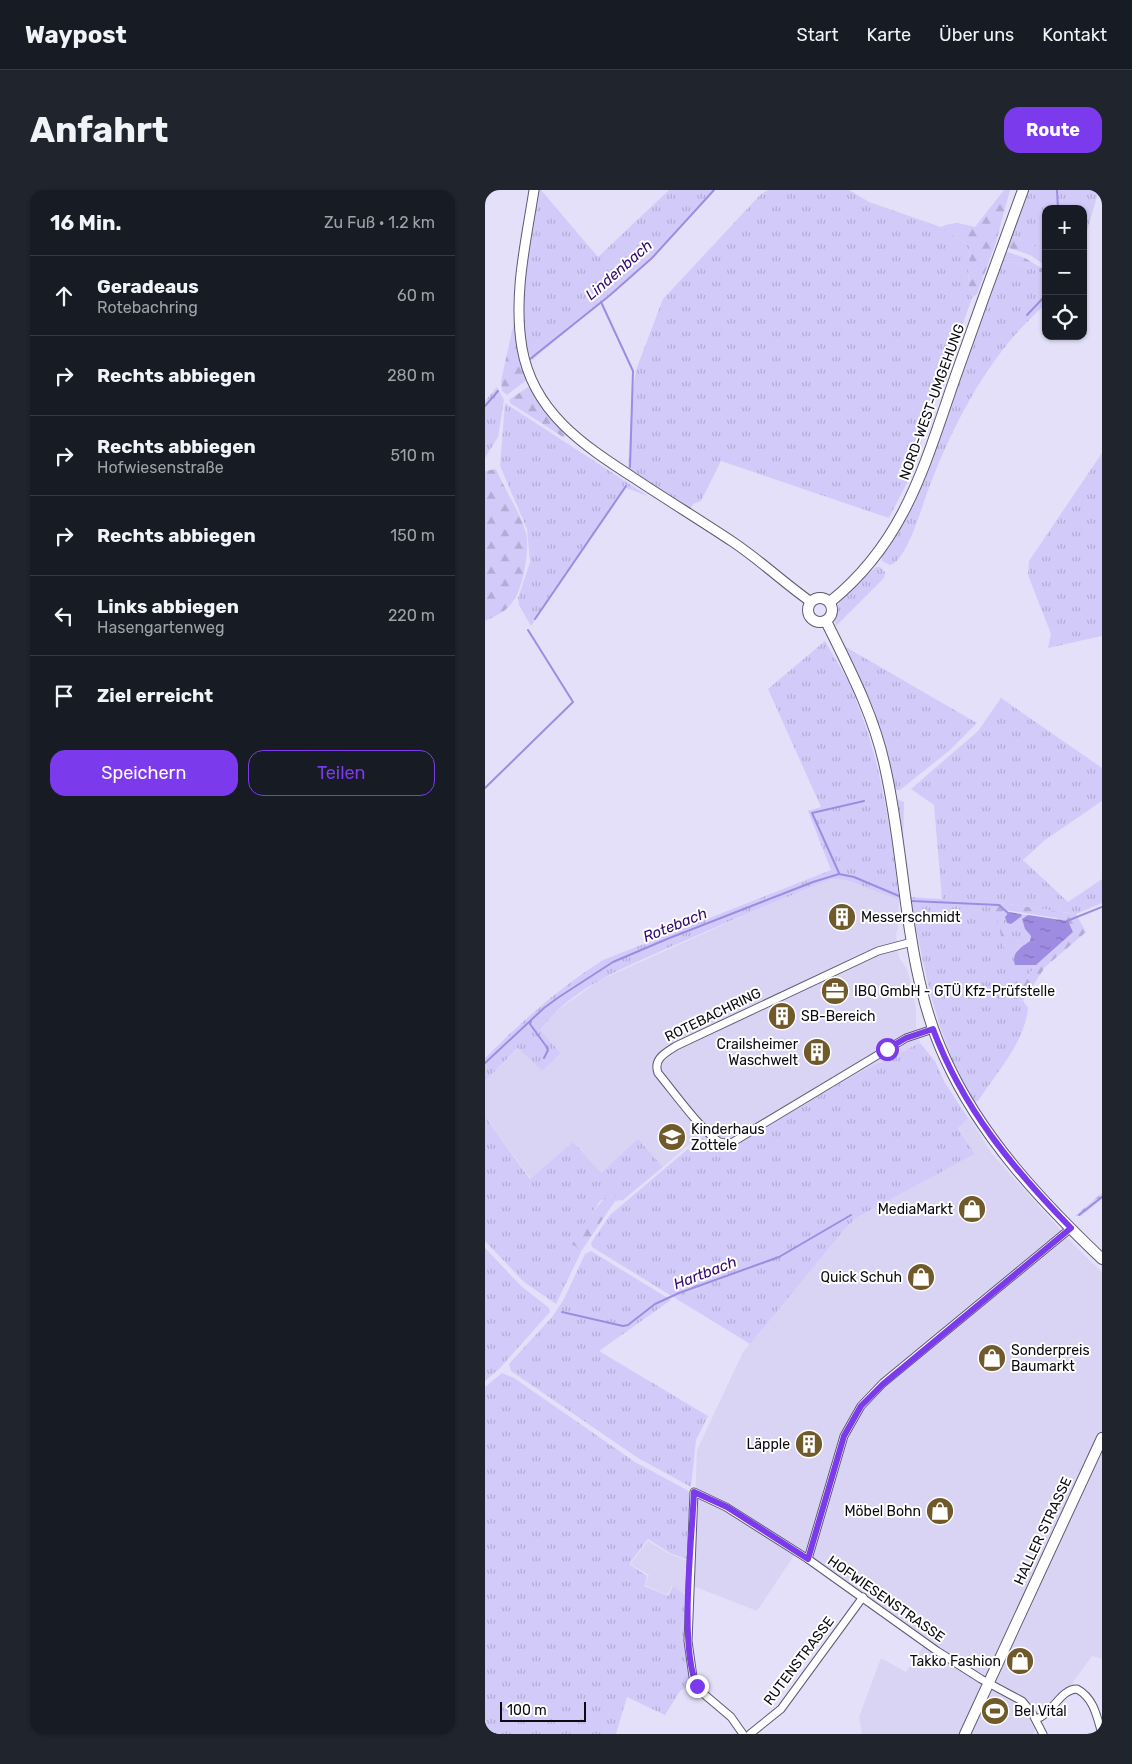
<!DOCTYPE html>
<html lang="de">
<meta charset="utf-8">
<style>
:root{--surface:#171b24;--page:#20242c;--text:#f1f3f6;--muted:#9ea1a6;--line:#363941;--accent:#7c3aed}
body{margin:0;font-family:Rubik,sans-serif;background:var(--page);color:var(--text)}
.controls{position:absolute;right:15px;top:15px;display:grid;overflow:hidden;border-radius:10px;box-shadow:0 1px 4px #0004}
.controls button{width:45px;height:45px;display:grid;place-items:center;padding:0;border:0;border-bottom:1px solid var(--line);background:var(--surface);color:var(--text);font:25px sans-serif}
.scale{position:absolute;left:15px;bottom:12px;width:86px;box-sizing:border-box;padding-left:5px;border:2px solid #0c0b13;border-top:0;font-size:14px;line-height:18px;white-space:nowrap;color:#0c0b13;-webkit-text-stroke:4px #fff;paint-order:stroke}
.stop{position:absolute;width:15px;height:15px;margin:-11px;border:4px solid #7c3aed;border-radius:50%;background:#fff}
.stop.end{background:#7c3aed;border-color:#fff;box-shadow:0 1px 5px #0008}
.list{margin:0;padding:0;list-style:none}
h2{display:flex;justify-content:space-between;align-items:center;height:65px;margin:0;padding:0 20px;font-size:21px}
h2 small{font-size:16px;font-weight:400;color:var(--muted)}
.list li{display:grid;grid-template-columns:32px 1fr auto;gap:15px;align-items:center;box-sizing:border-box;height:80px;padding:0 20px;border-top:1px solid var(--line)}
.list b{display:block;font-size:19px;white-space:nowrap}
.list p{margin:0;font-size:16px;white-space:nowrap;color:var(--muted)}
.list em{font-size:16px;font-style:normal;color:var(--muted)}
.actions{display:flex;gap:10px;padding:15px 20px}
.actions a{flex:1;padding:11px 0;border:1px solid var(--accent);border-radius:15px;text-align:center;font-size:18px;color:var(--accent)}
.actions .main{background:var(--accent);color:#fff}
.icon{flex:none;width:28px;height:28px;fill:none;stroke:currentColor;stroke-width:2;stroke-linecap:round;stroke-linejoin:round}
.map{position:relative;flex:none;width:617px;height:1544px;overflow:hidden;border-radius:15px}
header{display:flex;align-items:center;gap:30px;box-sizing:border-box;height:70px;padding:0 25px;background:var(--surface);border-bottom:1px solid var(--line)}
header strong{font-size:24px}
nav{display:flex;gap:28px;margin-inline-start:auto;font-size:18px}
.intro{display:flex;align-items:center;justify-content:space-between;box-sizing:border-box;height:120px;padding:0 30px}
h1{margin:0;font-size:35px}
.button{padding:12px 22px;border-radius:15px;background:var(--accent);color:#fff;font-size:18px;font-weight:700}
main{display:flex;gap:30px;padding:0 30px}
aside{flex:1;background:var(--surface);border-radius:15px;box-shadow:0 1px 4px #0004}
.map>svg:first-child{display:block}
.built{fill:#d9d4f4}
.grass{fill:url(#grass-tufts)}
.forest{fill:url(#forest-firs)}
.water{fill:url(#water-ripples)}
.lines{fill:none;stroke-linecap:round;stroke-linejoin:round}
.stream{stroke:#9e8ce2;stroke-width:2}
.minor-casing{stroke:#5e5b71;stroke-width:9}
.tertiary-casing{stroke:#5e5b71;stroke-width:11}
.secondary-casing{stroke:#5e5b71;stroke-width:12}
.minor{stroke:#fff;stroke-width:7}
.tertiary{stroke:#fff;stroke-width:9}
.secondary{stroke:#fff;stroke-width:10}
.route{stroke:#7c3aed;stroke-width:6}
.labels{text-anchor:middle;dominant-baseline:central;stroke-width:4;stroke-linejoin:round;paint-order:stroke}
.street-label{font-size:14px;fill:#0c0b13;stroke:#fff}
.poi-label{font-size:14px;fill:#0c0b13;stroke:#fff;text-anchor:start}
.water-label{font-size:15px;font-style:italic;fill:#340a71;stroke:#fff}
</style>
<header>
<strong>Waypost</strong>
<nav><a>Start</a><a>Karte</a><a>Über uns</a><a>Kontakt</a></nav>
</header>
<div class="intro"><h1>Anfahrt</h1><a class="button">Route</a></div>
<main>
<aside>
<h2>16 Min.<small>Zu Fuß · 1.2 km</small></h2>
<ul class="list">
<li><svg class="icon" aria-label="ahead" viewBox="0 0 24 24"><path d="M12 20V5M6 11l6-6 6 6"/></svg><div><b>Geradeaus</b><p>Rotebachring</p></div><em>60 m</em></li>
<li><svg class="icon" aria-label="right" viewBox="0 0 24 24"><path d="M7 20v-9h11M14 6l5 5-5 5"/></svg><div><b>Rechts abbiegen</b></div><em>280 m</em></li>
<li><svg class="icon" aria-label="right" viewBox="0 0 24 24"><path d="M7 20v-9h11M14 6l5 5-5 5"/></svg><div><b>Rechts abbiegen</b><p>Hofwiesenstraße</p></div><em>510 m</em></li>
<li><svg class="icon" aria-label="right" viewBox="0 0 24 24"><path d="M7 20v-9h11M14 6l5 5-5 5"/></svg><div><b>Rechts abbiegen</b></div><em>150 m</em></li>
<li><svg class="icon" aria-label="left" viewBox="0 0 24 24"><path d="M17 20v-9H6M10 6l-5 5 5 5"/></svg><div><b>Links abbiegen</b><p>Hasengartenweg</p></div><em>220 m</em></li>
<li><svg class="icon" aria-label="arrive" viewBox="0 0 24 24"><path d="M6 21V4h12l-3 4 3 4H6"/></svg><div><b>Ziel erreicht</b></div></li>
</ul>
<div class="actions"><a class="main">Speichern</a><a>Teilen</a></div>
</aside>
<div class="map">
<svg width="617" height="1544" viewBox="0 0 617 1544">
<defs>
<pattern id="grass-tufts" width="24" height="20" patternUnits="userSpaceOnUse" patternTransform="scale(1.25)"><rect width="24" height="20" fill="#d2cbfa"/><path d="M3 7l-1-3M5 7V3M7 7l1-3M15 17l-1-3M17 17v-4M19 17l1-3" fill="none" stroke="#b3add5"/></pattern>
<pattern id="forest-firs" width="22" height="20" patternUnits="userSpaceOnUse" patternTransform="scale(1.25)"><rect width="22" height="20" fill="#d2cbfa"/><path d="M5 1l3.5 6h-7zM16 11l3.5 6h-7z" fill="#b3add5"/></pattern>
<pattern id="water-ripples" width="26" height="14" patternUnits="userSpaceOnUse" patternTransform="scale(1.25)"><rect width="26" height="14" fill="#9e8ce2"/><path d="M2 4q2-2 4 0t4 0M15 11q2-2 4 0t4 0" fill="none" stroke="#7f71b6"/></pattern>
</defs>
<rect width="100%" height="100%" fill="#e4e0fa"/>
<!-- built -->
<g class="built">
<path d="M346,689L359,690L414,710L413,739L411,744L414,767L422,780L426,793L431,819V836L435,853L371,884L239,961L225,956L215,945L178,977L153,950L116,983L46,989L0,927V891L34,858L57,880L76,863L55,840L66,825L115,790L267,722Z"/>
<path d="M484,927L507,964L591,1057L617,1082V1469L607,1466L588,1492L589,1499L556,1528L548,1544H377L374,1527L396,1468L421,1482L440,1454L310,1364L272,1421L203,1394L202,1404L187,1396L182,1405L159,1395L164,1385L145,1374L163,1351L185,1364L208,1373L212,1260L258,1162L360,1039L371,1028L490,964L473,937Z"/>
</g>
<!-- grass -->
<g class="grass">
<path d="M53,0H56L113,67L184,0H229L177,58L147,87L47,170C25,123 46,49 53,0Z"/>
<path d="M283,0H364L384,12L456,37L485,56L483,94L487,108L422,293L404,328L236,271L216,311L208,314L205,319L143,279L147,206L151,180L178,109L275,5Z"/>
<path d="M541,0H614L598,54V19H561V66L548,55L525,45Z"/>
<path d="M516,72L531,73L561,84V114C504,163 468,234 442,303C437,317 421,372 405,375L397,371L396,366L413,342L432,304Z"/>
<path d="M12,197L19,210L13,247L0,268V211Z"/>
<path d="M20,213L163,306L141,298L46,436L34,415L33,408L45,372L42,339L15,276Z"/>
<path d="M617,263V446L563,458L566,444L543,385L544,371Z"/>
<path d="M391,377H395L400,382L399,388L351,436C344,410 374,392 391,377Z"/>
<path d="M340,451C350,469 362,486 369,505C396,569 406,641 414,710L360,690L346,689C299,708 252,728 206,748C155,771 88,794 55,840L76,863L57,881L33,858L0,891V868C37,831 74,798 118,770L346,680L323,621L336,617L283,499Z"/>
<path d="M359,456L492,533L465,560L415,600H410L394,540Z"/>
<path d="M516,508L617,578V611L560,650L538,670L583,712L617,689V713L591,724L515,713L526,766L517,724L519,720L524,722L521,724L537,727L536,724L543,725L537,729L540,739L546,746L545,751L532,760L530,775H551L537,795L526,793L529,809L538,811L543,818C540,852 511,883 493,911L489,912C451,850 439,777 425,707L457,709L449,615L426,599L493,541Z"/>
<path d="M412,609L419,612L418,656Z"/>
<path d="M435,853L450,871L460,893L483,928L473,938L490,964L371,1028L360,1039L265,1154L190,1108L214,1098V1094L185,1105L107,1057L106,1053L125,1025L217,947L225,956L228,954L233,959L239,961L371,884Z"/>
<path d="M0,927L45,989L88,952L116,983L153,949L178,977L138,1010L130,1011V1005L115,1011L86,1054L97,1060L71,1114L39,1092L0,1051Z"/>
<path d="M0,1058L36,1096L64,1118L65,1122L15,1178L0,1191Z"/>
<path d="M106,1061L186,1110L114,1161L223,1226L211,1250L206,1297L153,1268L26,1181L24,1174L67,1127L79,1109L100,1064Z"/>
<path d="M17,1183L29,1188L150,1272L202,1300L206,1305L204,1370L185,1363L163,1349L144,1374L162,1386L159,1396L183,1406L188,1396L202,1405L209,1493L195,1501L180,1525L142,1507L131,1544H0V1197Z"/>
</g>
<!-- forest -->
<g class="forest">
<path d="M519,0H525L511,52L492,104L487,108L483,94L485,56L456,37C468,31 478,34 490,37Z"/>
<path d="M525,45L548,55L561,66V76L545,65L521,57Z"/>
<path d="M520,61L540,68L561,81V84L531,73L516,72Z"/>
<path d="M29,132L44,188L22,205L17,201L16,191Z"/>
<path d="M43,197C48,199 75,236 82,244L78,247L25,213L24,210Z"/>
<path d="M11,279C20,300 35,322 41,343C45,360 38,401 26,414C19,423 10,426 0,431V281Z"/>
<path d="M515,713L591,724L601,742L560,777L538,811L529,809L526,793L537,795L551,775L588,742L572,728L519,720L517,724L526,766L522,770L510,721Z"/>
<path d="M124,1003L130,1005V1011L97,1060L86,1054L101,1030Z"/>
<path d="M617,1003V1009L596,1026H590Z"/>
<path d="M214,1094V1098L190,1108L185,1105Z"/>
</g>
<!-- water -->
<g class="water">
<path d="M524,722L536,724L537,726L526,734L522,733L520,727Z"/>
<path d="M543,725L583,731L588,742L551,775H530C526,763 535,758 545,751L546,746L540,739L537,729Z"/>
</g>
<g class="lines">
<!-- stream -->
<g class="stream">
<path d="M572,0L573,19"/>
<path d="M116,112L148,181L145,277"/>
<path d="M542,125L561,105"/>
<path d="M45,169L124,106L167,68L229,0"/>
<path d="M0,216L13,201"/>
<path d="M50,429L141,296"/>
<path d="M0,598L88,512L43,440"/>
<path d="M354,683L327,623L379,611"/>
<path d="M427,711L514,715L523,723"/>
<path d="M582,731L617,717"/>
<path d="M46,831L45,834L61,856L63,860L59,868"/>
<path d="M0,873L59,818L74,807L128,772L182,749L328,692L354,684L369,687L414,706"/>
<path d="M594,1025L617,1007"/>
<path d="M77,1122L138,1136L143,1135L170,1114L194,1103L294,1067L366,1025"/>
</g>
<defs>
<g id="minor">
<path d="M427,752L393,761L191,856C180,863 168,869 173,883C188,901 215,939 233,951C237,954 242,953 248,952L421,848L448,839"/>
<path d="M551,1529C568,1524 575,1499 592,1499C609,1508 612,1527 617,1544"/>
<path d="M258,1544L246,1527L220,1505L208,1487L203,1451L209,1302L241,1317L323,1369"/>
<path d="M265,1544L296,1519L378,1407"/>
<path d="M558,1544L547,1523L537,1511L496,1489L452,1461L323,1369L359,1246L376,1216L398,1193L586,1038"/>
</g>
<path id="tertiary" d="M49,0C41,52 28,105 37,158C48,222 98,255 149,288C182,310 215,330 248,352C275,370 299,393 326,412"/>
<g id="secondary">
<circle cx="335" cy="420" r="12"/>
<path d="M345,412C421,351 440,273 471,185C493,123 515,62 538,0"/>
<path d="M341,431C364,478 389,525 400,577C422,673 418,777 460,868C495,946 556,1011 617,1069"/>
<path d="M480,1544L617,1248"/>
</g>
</defs>
<!-- minor casing -->
<use href="#minor" class="minor-casing"/>
<!-- tertiary casing -->
<use href="#tertiary" class="tertiary-casing"/>
<!-- secondary casing -->
<use href="#secondary" class="secondary-casing"/>
<!-- minor -->
<use href="#minor" class="minor"/>
<!-- tertiary -->
<use href="#tertiary" class="tertiary"/>
<!-- secondary -->
<use href="#secondary" class="secondary"/>
</g>
<g class="lines">
<!-- route -->
<path class="route" d="M212,1496C194,1457 207,1349 209,1302L242,1317L323,1369L359,1246L376,1216L398,1194L586,1038C528,979 477,917 448,839L421,848L402,859"/>
</g>
<!-- icons -->
<defs>
<symbol id="building-disc" viewBox="-11 -11 22 22"><circle r="9.5" fill="#715a2a" stroke="#fff"/><path d="M-4-6H4V6H1V3H-1V6H-4ZM-2.5-4.3h1.7v1.8h-1.7ZM.8-4.3h1.7v1.8H.8ZM-2.5-1h1.7V.8h-1.7ZM.8-1h1.7V.8H.8Z" fill="#fff"/></symbol>
<symbol id="office-disc" viewBox="-11 -11 22 22"><circle r="9.5" fill="#715a2a" stroke="#fff"/><path d="M-6-3h4V-5.5h4V-3h4V5H-6ZM-1-4.5V-3h2v-1.5ZM-6 0V1H6V0Z" fill="#fff"/></symbol>
<symbol id="school-disc" viewBox="-11 -11 22 22"><circle r="9.5" fill="#715a2a" stroke="#fff"/><path d="M0-5L7-2L0 1L-7-2ZM-4 1L0 2.5L4 1V4Q0 6-4 4Z" fill="#fff"/></symbol>
<symbol id="shop-disc" viewBox="-11 -11 22 22"><circle r="9.5" fill="#715a2a" stroke="#fff"/><path d="M-5-2.5h2.3a2.7 3.5 0 0 1 5.4 0H5L5.5 6h-11ZM-1.5-2.5h3a1.5 2.3 0 0 0-3 0Z" fill="#fff"/></symbol>
<symbol id="stadium-disc" viewBox="-11 -11 22 22"><circle r="9.5" fill="#715a2a" stroke="#fff"/><path d="M0-5a6.5 5 0 1 0 0 10a6.5 5 0 1 0 0-10ZM-3.5-1.8h7v3.6h-7Z" fill="#fff"/></symbol>
</defs>
<g fill-rule="evenodd">
<use href="#building-disc" x="341" y="711" width="32" height="32"/>
<use href="#office-disc" x="334" y="785" width="32" height="32"/>
<use href="#building-disc" x="281" y="810" width="32" height="32"/>
<use href="#building-disc" x="316" y="846" width="32" height="32"/>
<use href="#school-disc" x="171" y="931" width="32" height="32"/>
<use href="#shop-disc" x="471" y="1003" width="32" height="32"/>
<use href="#shop-disc" x="420" y="1071" width="32" height="32"/>
<use href="#shop-disc" x="491" y="1152" width="32" height="32"/>
<use href="#building-disc" x="308" y="1238" width="32" height="32"/>
<use href="#shop-disc" x="439" y="1305" width="32" height="32"/>
<use href="#shop-disc" x="519" y="1455" width="32" height="32"/>
<use href="#stadium-disc" x="494" y="1505" width="32" height="32"/>
</g>
<g class="labels">
<!-- street labels -->
<g class="street-label">
<text transform="translate(447 212) rotate(-70)">NORD-WEST-UMGEHUNG</text>
<text transform="translate(228 825) rotate(-26)">ROTEBACHRING</text>
<text transform="translate(558 1341) rotate(-65)">HALLER STRASSE</text>
<text transform="translate(401 1409) rotate(35)">HOFWIESENSTRASSE</text>
<text transform="translate(314 1471) rotate(-53)">RUTENSTRASSE</text>
</g>
<!-- poi labels -->
<g class="poi-label">
<text x="376" y="727">Messerschmidt</text>
<text x="369" y="801">IBQ GmbH - GTÜ Kfz-Prüfstelle</text>
<text x="316" y="826">SB-Bereich</text>
<text x="313" y="854" text-anchor="end">Crailsheimer<tspan x="313" dy="16">Waschwelt</tspan></text>
<text x="206" y="939">Kinderhaus<tspan x="206" dy="16">Zottele</tspan></text>
<text x="468" y="1019" text-anchor="end">MediaMarkt</text>
<text x="417" y="1087" text-anchor="end">Quick Schuh</text>
<text x="526" y="1160">Sonderpreis<tspan x="526" dy="16">Baumarkt</tspan></text>
<text x="305" y="1254" text-anchor="end">Läpple</text>
<text x="436" y="1321" text-anchor="end">Möbel Bohn</text>
<text x="516" y="1471" text-anchor="end">Takko Fashion</text>
<text x="529" y="1521">Bel Vital</text>
</g>
<!-- water labels -->
<g class="water-label">
<text transform="translate(134 80) rotate(-41)">Lindenbach</text>
<text transform="translate(190 735) rotate(-22)">Rotebach</text>
<text transform="translate(220 1083) rotate(-21)">Hartbach</text>
</g>
</g>
</svg>
<div class="controls">
<button>+</button>
<button>−</button>
<button><svg class="icon" aria-label="locate" viewBox="0 0 24 24"><circle cx="12" cy="12" r="6"/><path d="M12 2v4M12 18v4M2 12h4M18 12h4"/></svg></button>
</div>
<div class="scale">100 m</div>
<div class="stop" style="left:402px;top:859px"></div>
<div class="stop end" style="left:212px;top:1496px"></div>
</div>
</main>
